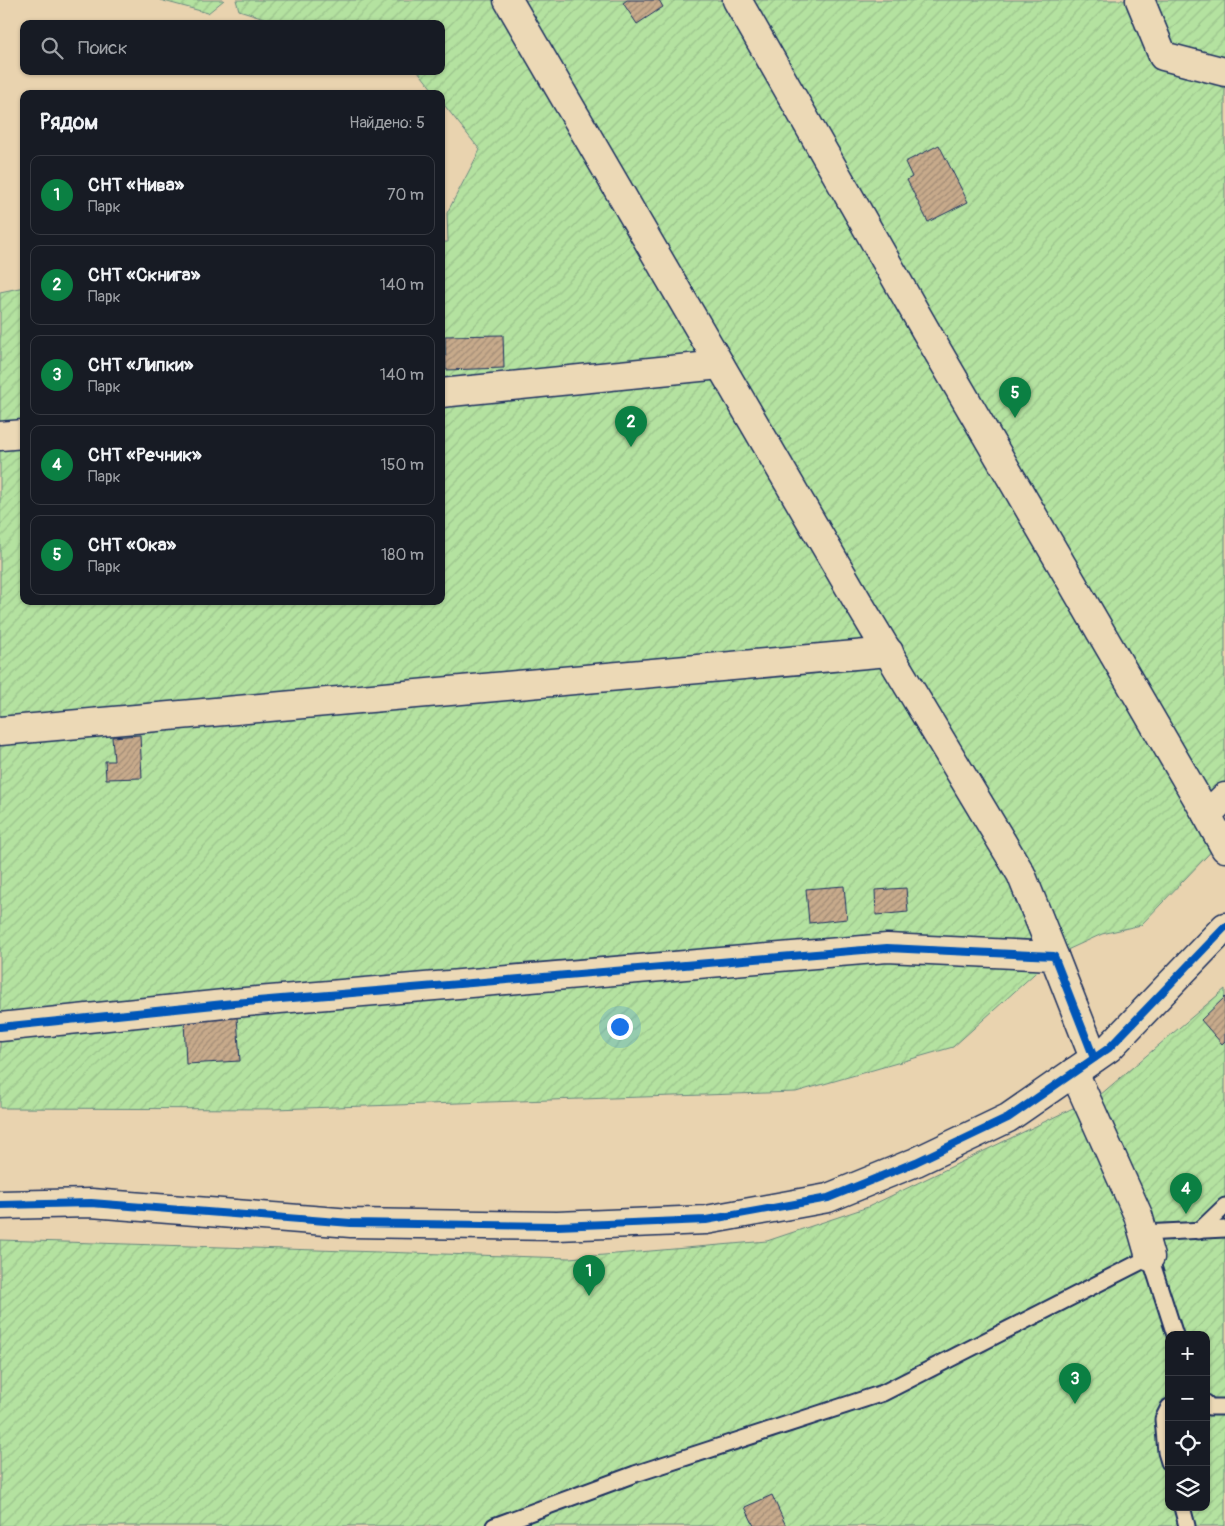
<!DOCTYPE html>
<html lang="ru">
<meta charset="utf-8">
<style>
:root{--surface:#171b24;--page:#20242c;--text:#f1f3f6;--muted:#9ea1a6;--line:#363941;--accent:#0b8043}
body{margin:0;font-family:Pangolin,sans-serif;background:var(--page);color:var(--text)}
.controls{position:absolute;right:15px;bottom:15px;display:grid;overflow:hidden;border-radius:10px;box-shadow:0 1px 4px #0004}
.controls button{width:45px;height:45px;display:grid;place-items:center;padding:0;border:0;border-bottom:1px solid var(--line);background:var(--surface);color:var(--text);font:25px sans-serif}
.you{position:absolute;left:619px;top:1026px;width:18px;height:18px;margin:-12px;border:4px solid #fff;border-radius:50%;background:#1a73e8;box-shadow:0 0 0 8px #1a73e833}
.badge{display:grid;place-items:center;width:32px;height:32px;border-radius:50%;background:var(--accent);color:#fff;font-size:16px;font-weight:700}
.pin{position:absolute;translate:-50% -41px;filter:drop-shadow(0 1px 2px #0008)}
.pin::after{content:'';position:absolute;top:26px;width:18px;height:15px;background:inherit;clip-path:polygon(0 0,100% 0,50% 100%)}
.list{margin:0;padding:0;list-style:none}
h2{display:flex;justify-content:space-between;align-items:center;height:65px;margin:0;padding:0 20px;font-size:21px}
h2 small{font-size:16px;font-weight:400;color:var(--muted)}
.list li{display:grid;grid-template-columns:32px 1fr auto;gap:15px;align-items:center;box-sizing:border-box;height:80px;margin:0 10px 10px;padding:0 10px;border:1px solid var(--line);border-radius:10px}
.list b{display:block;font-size:19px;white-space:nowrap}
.list p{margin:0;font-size:16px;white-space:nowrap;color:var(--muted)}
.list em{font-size:16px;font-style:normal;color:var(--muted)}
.icon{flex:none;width:28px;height:28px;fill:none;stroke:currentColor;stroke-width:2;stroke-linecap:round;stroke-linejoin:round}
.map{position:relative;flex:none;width:1225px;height:1526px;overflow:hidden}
.search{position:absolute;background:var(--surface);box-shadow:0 1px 4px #0004;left:20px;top:20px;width:425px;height:55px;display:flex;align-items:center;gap:12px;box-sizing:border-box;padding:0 18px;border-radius:10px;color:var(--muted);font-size:19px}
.panel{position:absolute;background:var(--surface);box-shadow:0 1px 4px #0004;left:20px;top:90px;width:425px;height:515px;border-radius:10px}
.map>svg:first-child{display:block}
.garden{fill:url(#garden-furrows);stroke:#68887f;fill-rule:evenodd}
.building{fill:url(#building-hatch);stroke:#1b2f5e}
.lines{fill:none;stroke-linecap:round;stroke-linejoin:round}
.service-casing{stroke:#1b2f5e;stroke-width:19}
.minor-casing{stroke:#1b2f5e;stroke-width:31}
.tertiary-casing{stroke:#1b2f5e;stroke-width:31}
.service{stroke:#ecd9b6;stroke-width:15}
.minor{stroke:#ecd9b6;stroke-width:28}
.tertiary{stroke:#ecd9b6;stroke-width:28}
.cycleway-casing{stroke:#ecd9b6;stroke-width:11}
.cycleway{stroke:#0057b8;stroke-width:8}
</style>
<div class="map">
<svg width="1225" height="1526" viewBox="0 0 1225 1526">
<defs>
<pattern id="garden-furrows" width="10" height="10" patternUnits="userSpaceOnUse" patternTransform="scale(1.25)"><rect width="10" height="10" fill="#b4e2a0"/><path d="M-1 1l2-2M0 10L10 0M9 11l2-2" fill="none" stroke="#9ac28c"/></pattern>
<pattern id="building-hatch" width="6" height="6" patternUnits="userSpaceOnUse" patternTransform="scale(1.25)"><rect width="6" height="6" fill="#c7aa8b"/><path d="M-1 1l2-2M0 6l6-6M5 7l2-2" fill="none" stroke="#a18b75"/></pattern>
</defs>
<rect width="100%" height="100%" fill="#e9d3af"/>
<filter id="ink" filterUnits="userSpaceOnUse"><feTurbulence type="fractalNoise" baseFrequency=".02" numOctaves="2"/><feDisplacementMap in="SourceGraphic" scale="10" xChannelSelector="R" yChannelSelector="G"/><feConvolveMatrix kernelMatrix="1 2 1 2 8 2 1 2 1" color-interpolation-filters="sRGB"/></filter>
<g filter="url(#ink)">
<!-- garden -->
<g class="garden">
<path d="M160,0H224L208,13Z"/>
<path d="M236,0H1225V837L1141,925L1102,934L1054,956L953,1047L796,1092L274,1109L0,1108V292L24,287V601H441V242H448L447,213L480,150L441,101V94H436L418,71H441V24H283L239,10Z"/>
<path d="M1225,989V1526H0V1240L569,1258L767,1241L868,1207L1100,1095ZM1169,1335H1206V1507H1169Z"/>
</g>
<!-- building -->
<g class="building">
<path d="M627,0H659L663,7L637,24L623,3Z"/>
<path d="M939,145L968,202L928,222L907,180L912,177L905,162Z"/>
<path d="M503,335L504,368L446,370L445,336Z"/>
<path d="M140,735L142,778L106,779L105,761H114L112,737Z"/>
<path d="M844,886L847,919L809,923L806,889Z"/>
<path d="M906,888L908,912L876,915L875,890Z"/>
<path d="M1225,997V1041L1222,1044L1201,1020Z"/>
<path d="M237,1017L240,1061L186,1064L184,1020Z"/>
<path d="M772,1495L786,1526H754L745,1507Z"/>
</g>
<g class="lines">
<defs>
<g id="service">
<path d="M1199,1231L1225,1206"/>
<path d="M1143,1233L1225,1229"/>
<path d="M1206,1403L1209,1407H1225"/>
<path d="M1169,1407L1163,1419L1166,1452L1169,1462"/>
<path d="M1182,1507L1187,1526"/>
<path d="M494,1526L635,1474L883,1393L1150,1257L1175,1335"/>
</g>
<g id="minor">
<path d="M508,0L858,602L1021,874L1054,956"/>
<path d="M737,0L927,333L1207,815L1225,848"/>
<path d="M1140,0L1163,56L1225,72"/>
<path d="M441,393L720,365"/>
<path d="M0,436L24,434"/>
<path d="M0,731L889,652"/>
<path d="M1207,815L1225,797"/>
<path d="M0,1027L234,1003L887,948L1054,956L1094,1058"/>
<path d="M1074,1072L1138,1215L1150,1257"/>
</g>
<path id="tertiary" d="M0,1205L91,1203L351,1223L557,1226L706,1220L828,1198L916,1162L1008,1118L1109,1048L1225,927"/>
</defs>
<!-- service casing -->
<use href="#service" class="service-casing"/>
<!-- minor casing -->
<use href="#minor" class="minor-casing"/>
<!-- tertiary casing -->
<use href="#tertiary" class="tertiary-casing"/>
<!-- service -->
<use href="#service" class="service"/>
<!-- minor -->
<use href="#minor" class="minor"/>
<!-- tertiary -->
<use href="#tertiary" class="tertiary"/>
<defs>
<g id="cycleway">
<path d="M0,1027L234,1003L887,948L1054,956L1094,1058"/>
<path d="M0,1205L91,1203L351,1223L557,1226L706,1220L828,1198L916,1162L1008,1118L1109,1048L1225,927"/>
</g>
</defs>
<!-- cycleway casing -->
<use href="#cycleway" class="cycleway-casing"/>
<!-- cycleway -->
<use href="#cycleway" class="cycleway"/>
</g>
</g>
</svg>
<div class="controls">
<button>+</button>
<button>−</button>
<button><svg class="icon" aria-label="locate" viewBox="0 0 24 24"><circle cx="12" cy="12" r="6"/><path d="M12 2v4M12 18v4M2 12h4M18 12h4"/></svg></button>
<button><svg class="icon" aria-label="layers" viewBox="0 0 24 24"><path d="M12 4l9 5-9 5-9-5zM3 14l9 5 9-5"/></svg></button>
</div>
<div class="you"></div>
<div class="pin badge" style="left:589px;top:1296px">1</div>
<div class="pin badge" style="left:631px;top:447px">2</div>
<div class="pin badge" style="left:1075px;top:1404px">3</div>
<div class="pin badge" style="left:1186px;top:1214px">4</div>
<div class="pin badge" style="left:1015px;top:418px">5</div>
<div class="search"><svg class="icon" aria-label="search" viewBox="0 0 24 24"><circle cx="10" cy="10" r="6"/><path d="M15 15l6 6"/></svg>Поиск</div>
<section class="panel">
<h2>Рядом<small>Найдено: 5</small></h2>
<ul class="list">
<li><span class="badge">1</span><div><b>СНТ «Нива»</b><p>Парк</p></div><em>70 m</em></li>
<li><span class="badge">2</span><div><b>СНТ «Скнига»</b><p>Парк</p></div><em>140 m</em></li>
<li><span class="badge">3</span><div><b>СНТ «Липки»</b><p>Парк</p></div><em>140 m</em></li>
<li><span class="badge">4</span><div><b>СНТ «Речник»</b><p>Парк</p></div><em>150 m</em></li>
<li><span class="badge">5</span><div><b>СНТ «Ока»</b><p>Парк</p></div><em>180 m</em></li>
</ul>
</section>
</div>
